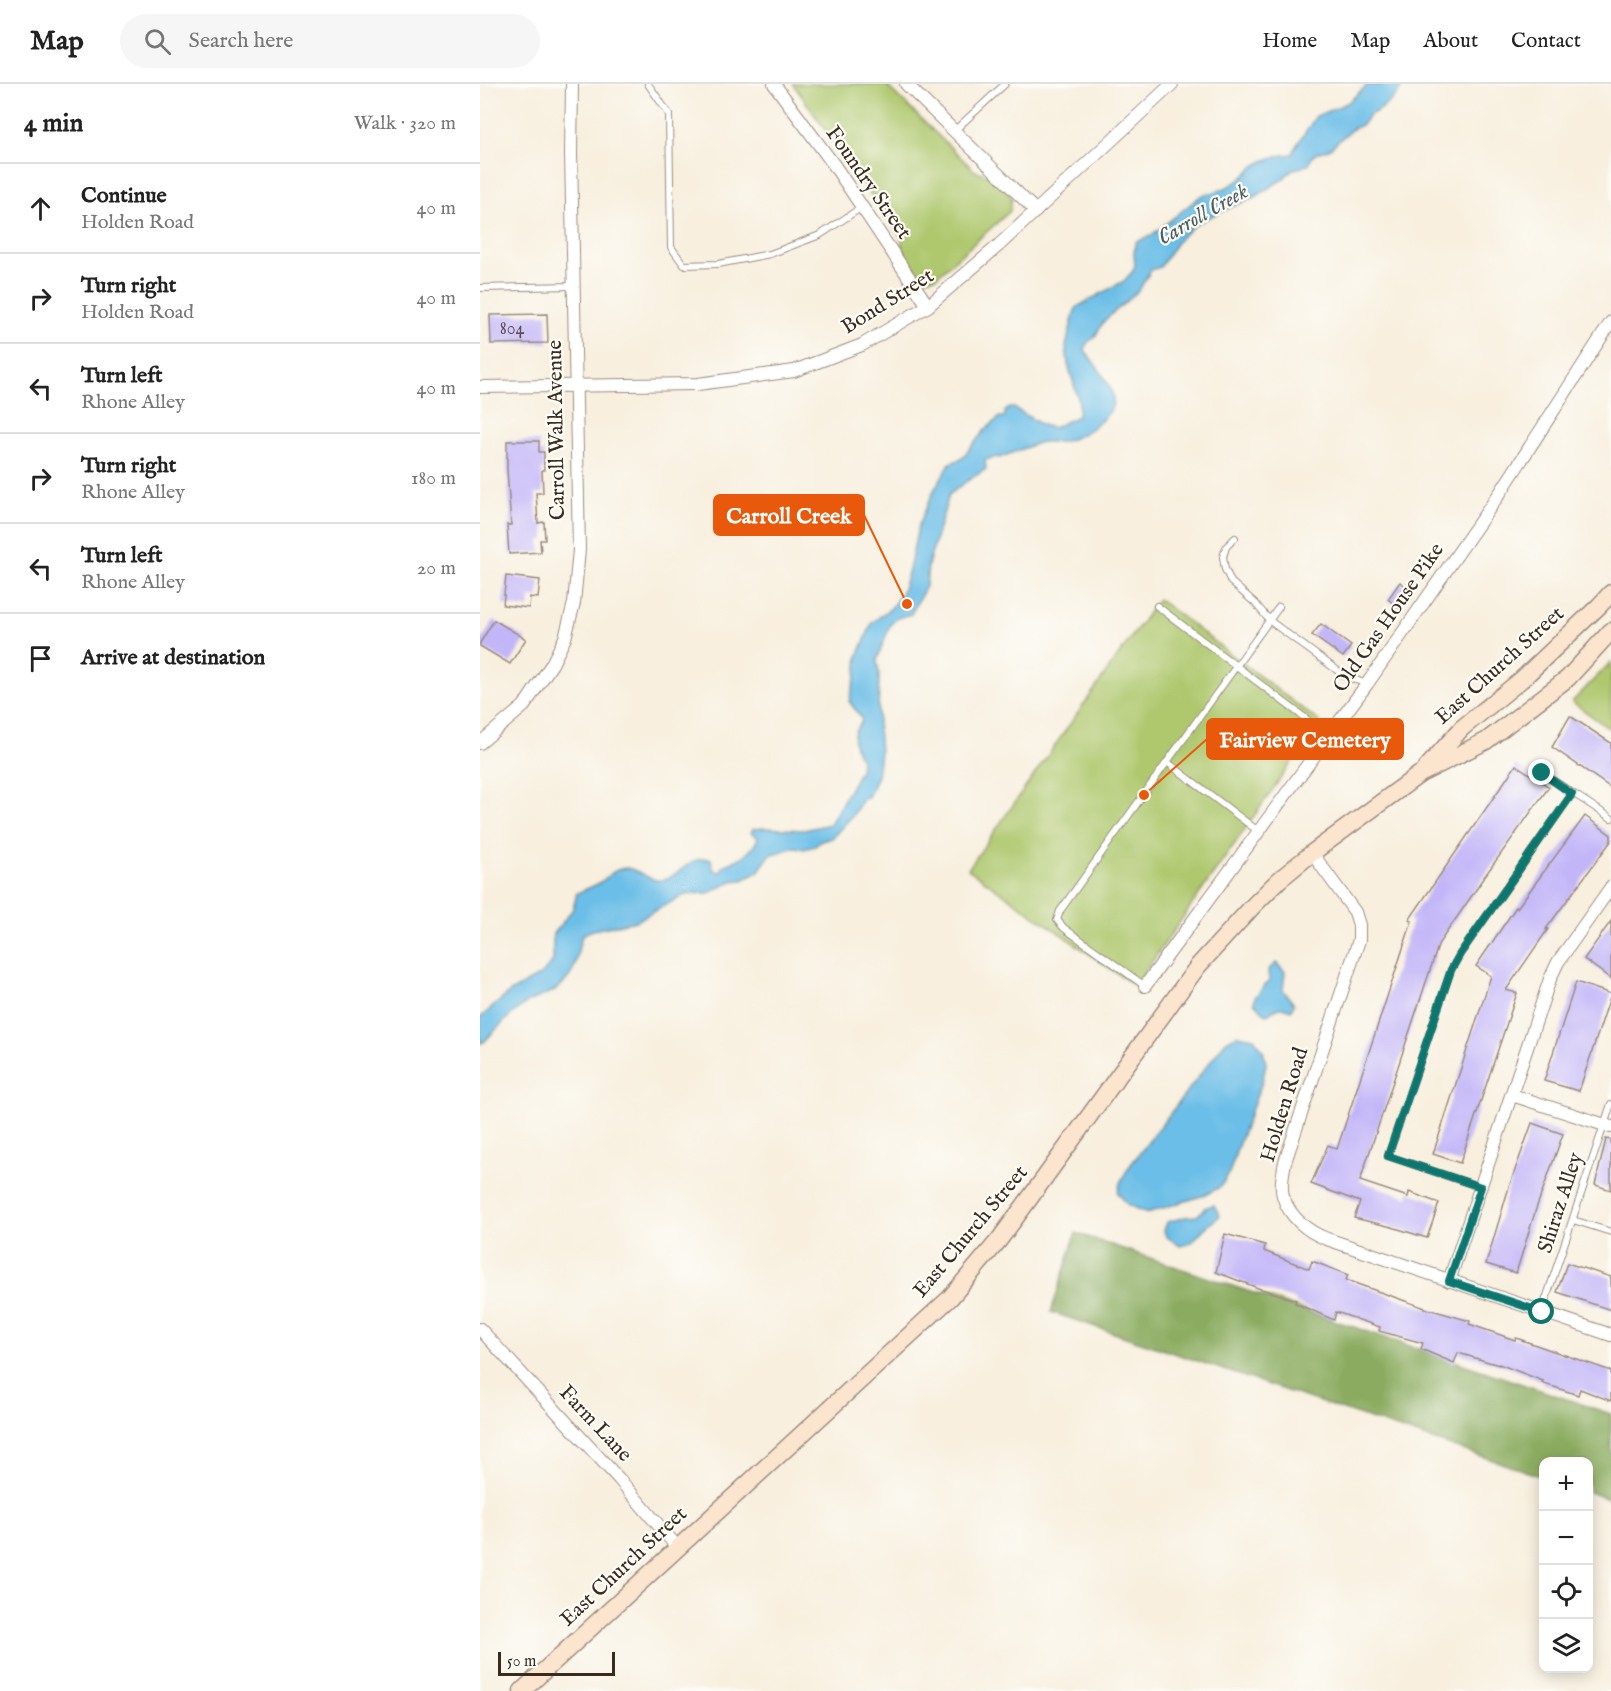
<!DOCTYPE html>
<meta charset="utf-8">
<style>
:root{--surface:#fff;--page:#f6f6f6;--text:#222;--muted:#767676;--line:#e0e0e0}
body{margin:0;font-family:"IM FELL English",serif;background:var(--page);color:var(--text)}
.controls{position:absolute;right:18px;bottom:18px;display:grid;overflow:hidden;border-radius:12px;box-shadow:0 3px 15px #0003}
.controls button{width:54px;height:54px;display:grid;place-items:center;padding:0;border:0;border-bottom:2px solid var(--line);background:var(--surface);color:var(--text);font:30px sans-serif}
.scale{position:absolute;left:18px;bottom:15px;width:117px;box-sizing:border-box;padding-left:6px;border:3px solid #3b2a1e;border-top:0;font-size:16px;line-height:21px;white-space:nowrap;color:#3b2a1e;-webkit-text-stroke:4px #fdfcf7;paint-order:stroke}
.stop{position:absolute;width:18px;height:18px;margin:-14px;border:4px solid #0f766e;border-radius:50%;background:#fff}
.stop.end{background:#0f766e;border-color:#fff;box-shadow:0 2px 6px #0008}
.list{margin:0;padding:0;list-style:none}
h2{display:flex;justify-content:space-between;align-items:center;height:78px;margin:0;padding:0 24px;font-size:26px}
h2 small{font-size:20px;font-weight:400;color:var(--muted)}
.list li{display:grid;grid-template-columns:39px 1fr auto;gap:18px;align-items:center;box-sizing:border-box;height:90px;padding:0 24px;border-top:2px solid var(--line)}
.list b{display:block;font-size:22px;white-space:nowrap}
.list p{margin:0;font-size:20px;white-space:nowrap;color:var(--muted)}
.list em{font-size:20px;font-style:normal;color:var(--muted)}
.icon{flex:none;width:33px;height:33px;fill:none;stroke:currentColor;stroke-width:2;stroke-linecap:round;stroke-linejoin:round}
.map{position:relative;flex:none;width:1131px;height:1607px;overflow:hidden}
header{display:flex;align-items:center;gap:36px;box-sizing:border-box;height:84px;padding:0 30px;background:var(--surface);border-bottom:2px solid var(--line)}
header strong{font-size:28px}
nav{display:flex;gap:33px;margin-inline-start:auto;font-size:21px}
.search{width:420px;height:54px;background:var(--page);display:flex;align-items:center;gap:15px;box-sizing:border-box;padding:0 21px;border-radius:33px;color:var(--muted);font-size:22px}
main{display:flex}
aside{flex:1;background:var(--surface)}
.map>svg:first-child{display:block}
.green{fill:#afc86e;stroke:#757946;stroke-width:1.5}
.forest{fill:#8bac61;stroke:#636b40;stroke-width:1.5}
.water{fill:#6bbee7;stroke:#537482;stroke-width:1.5}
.building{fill:#c2b6f8}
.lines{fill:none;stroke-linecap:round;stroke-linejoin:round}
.lane-casing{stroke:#9a8c7e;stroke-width:8}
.street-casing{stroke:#9a8c7e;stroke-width:14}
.secondary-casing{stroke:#9a8c7e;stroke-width:19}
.lane{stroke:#fff;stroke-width:6}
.street{stroke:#fff;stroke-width:12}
.secondary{stroke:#fbe5cf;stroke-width:16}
.route{stroke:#0f766e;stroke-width:8}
.labels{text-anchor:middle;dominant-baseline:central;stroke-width:4.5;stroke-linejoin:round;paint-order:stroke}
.number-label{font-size:18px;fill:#5d4d54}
.street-label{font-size:21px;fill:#3b2a1e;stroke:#fdfcf7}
.water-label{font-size:22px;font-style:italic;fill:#4c5e64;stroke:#fdfcf7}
.leader{fill:none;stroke:#e8590c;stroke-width:2}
.callout-dot{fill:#e8590c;stroke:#fdfcf7;stroke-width:2}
.callout{fill:#e8590c;stroke:#e8590c;stroke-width:2}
.callout-label{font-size:22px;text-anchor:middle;font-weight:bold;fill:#fff}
</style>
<header>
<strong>Map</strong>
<div class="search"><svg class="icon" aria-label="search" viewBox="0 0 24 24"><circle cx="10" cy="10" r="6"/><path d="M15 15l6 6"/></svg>Search here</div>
<nav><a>Home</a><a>Map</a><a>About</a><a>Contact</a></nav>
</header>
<main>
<aside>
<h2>4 min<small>Walk · 320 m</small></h2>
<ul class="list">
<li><svg class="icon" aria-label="ahead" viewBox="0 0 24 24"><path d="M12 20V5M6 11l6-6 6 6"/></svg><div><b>Continue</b><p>Holden Road</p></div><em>40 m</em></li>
<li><svg class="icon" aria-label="right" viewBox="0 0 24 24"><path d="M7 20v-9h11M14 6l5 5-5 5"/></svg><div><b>Turn right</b><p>Holden Road</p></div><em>40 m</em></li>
<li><svg class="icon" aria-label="left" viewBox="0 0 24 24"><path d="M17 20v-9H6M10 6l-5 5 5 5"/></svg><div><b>Turn left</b><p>Rhone Alley</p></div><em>40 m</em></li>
<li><svg class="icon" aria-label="right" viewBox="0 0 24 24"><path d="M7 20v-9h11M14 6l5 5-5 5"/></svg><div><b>Turn right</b><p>Rhone Alley</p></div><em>180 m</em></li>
<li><svg class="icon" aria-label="left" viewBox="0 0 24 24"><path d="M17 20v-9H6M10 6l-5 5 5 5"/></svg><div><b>Turn left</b><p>Rhone Alley</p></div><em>20 m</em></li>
<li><svg class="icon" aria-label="arrive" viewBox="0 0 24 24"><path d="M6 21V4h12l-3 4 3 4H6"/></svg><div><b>Arrive at destination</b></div></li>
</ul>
</aside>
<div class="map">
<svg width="1131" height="1607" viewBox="0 0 1131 1607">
<rect width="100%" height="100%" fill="#fdfcf7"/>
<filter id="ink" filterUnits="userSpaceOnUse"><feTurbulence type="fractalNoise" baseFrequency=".0167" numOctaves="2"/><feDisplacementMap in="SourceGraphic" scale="12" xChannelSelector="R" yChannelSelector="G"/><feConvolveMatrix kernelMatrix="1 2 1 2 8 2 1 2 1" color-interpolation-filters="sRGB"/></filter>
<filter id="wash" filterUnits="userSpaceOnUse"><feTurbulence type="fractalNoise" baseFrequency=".008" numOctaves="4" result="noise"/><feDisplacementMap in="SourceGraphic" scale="24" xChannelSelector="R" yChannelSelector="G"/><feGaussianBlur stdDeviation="1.35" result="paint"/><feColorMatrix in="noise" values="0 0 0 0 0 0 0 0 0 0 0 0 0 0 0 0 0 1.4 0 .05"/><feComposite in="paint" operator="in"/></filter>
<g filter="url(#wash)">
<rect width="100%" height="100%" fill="#f8efde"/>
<!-- green -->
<g class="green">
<path d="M313,0H405L495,87L509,91L532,113L530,127L456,193L442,195L424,169L421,153Z"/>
<path d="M678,515L840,638L655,902L488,785Z"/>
<path d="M1131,578V646L1092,618Z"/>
</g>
<!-- forest -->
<path class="forest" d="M596,1149L1131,1330V1416L1109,1408L1108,1378H1064L1063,1393L571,1228Z"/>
<!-- water -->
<g class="water">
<path d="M889,0H923L917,11L901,25L888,32L883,40L871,46L849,65L837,69L832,73L829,80L820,84L813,85L803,95L775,113L740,128L717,139L700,154L680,183L671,186L659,206L624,237L614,254L607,259L605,266C614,281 630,296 633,313C637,333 597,356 581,358C573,359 566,356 558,359C545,364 532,369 519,374L517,373L505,376L506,385L487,397L469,411L448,481L446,502L431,530L417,534L410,541L397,576L399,589L398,642L400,668L397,692L388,713H384L373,731L352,754L341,757L335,762L324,765L315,763L290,771L278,788L263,796L252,797L229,809L206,810L156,837L113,846L103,850C96,864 99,880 89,893C73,913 60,910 42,922C28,932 16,946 4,958L0,959V934L30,908L62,890L73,877V851L93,825L97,809C104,806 112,803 119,799C128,794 135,783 147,784C161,786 171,800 186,795C203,789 210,771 231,775L233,785L240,789L243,782C257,777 274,769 278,753L271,749L273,745L285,744L324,746L350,740L380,686L381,675C376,669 371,656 375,647C378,642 381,641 382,635L369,617L376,591L378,572L392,539L412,523L422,508L429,486L438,443L454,406L470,379L481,375L505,346L520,333H525V327L530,324H534L562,341L573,344L598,332L599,318L588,280L586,262L594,229L597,223L644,197L653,187L655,181L654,169L656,158L669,153L722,111C735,109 752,102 762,94C767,90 771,84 776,81C787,74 800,71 813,70L814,65L836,32L867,19Z"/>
<path d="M796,879L805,888L803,906L814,920L811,926C797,920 798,927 786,930L774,919L775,913L789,897L788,886Z"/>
<path d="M757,951L774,954L783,966L786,980L782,998L760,1056L749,1090L740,1103L725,1111L667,1129L648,1121L638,1109L640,1099L649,1083L746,957Z"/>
<path d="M734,1121L740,1132C735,1136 729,1140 724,1145C716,1153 713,1160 700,1162L686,1152L684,1147L687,1138L705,1133L717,1132L721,1128L725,1126L724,1124Z"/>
</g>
<g id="blocks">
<!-- building -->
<g class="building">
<path d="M67,230L68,259L11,260L10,231Z"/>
<path d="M27,357H59V368H64V386H62L63,409H56L58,439L64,438L65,456H60L61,468L29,470L27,441H31L27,386Z"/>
<path d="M26,492L60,496L58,514L50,513L49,524L23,521Z"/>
<path d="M920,498L932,507L919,524L908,515Z"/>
<path d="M14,536L46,555L30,580L0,562V559Z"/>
<path d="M841,540L871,562L863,573L832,551Z"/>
<path d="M1090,632L1131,659V704L1072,663Z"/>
<path d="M1036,681L1069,703L999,800H1000L959,859L880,1097L928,1113L929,1108L959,1119L947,1154L912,1143L874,1134L880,1118L831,1100L848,1061L857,1065L932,837L929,836Z"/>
<path d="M1105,732L1131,751V757L1066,845H1068L1026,906L1037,909L980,1079L953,1070L1011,892L996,882L1036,823L1037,824Z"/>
<path d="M1131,837V895L1104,875Z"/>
<path d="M1096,898L1131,910L1099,1007L1064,997Z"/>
<path d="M1052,1039L1083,1050L1056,1125L1036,1189L1006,1180L1029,1103Z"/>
<path d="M1126,1055L1131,1056V1106L1115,1101Z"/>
<path d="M745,1150L785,1161L784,1167L829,1185L832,1177L868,1191L866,1196L948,1225L990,1237L989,1240L1035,1256L1036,1254L1131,1287V1317L1100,1305L1098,1311L1062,1299L1063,1297L1019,1280V1281L978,1269L974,1279L941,1265L943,1259L899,1247L900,1243L856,1228L854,1236L815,1219L816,1216L778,1204L736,1188Z"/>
<path d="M1087,1179L1131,1193V1226L1077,1208Z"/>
</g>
</g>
</g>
<g filter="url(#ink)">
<use href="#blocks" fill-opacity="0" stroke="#9a8c7e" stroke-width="1.5"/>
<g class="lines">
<defs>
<g id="lane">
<path d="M168,0L189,30L191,163L204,181L238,180L290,170L340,151L382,123"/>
<path d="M474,47L525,0"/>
<path d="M0,204L94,202"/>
<path d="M755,454L746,463L743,473L745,485L751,498L775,519L790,537L865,592L887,600"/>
<path d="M677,522L833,640"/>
<path d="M687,678L799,523"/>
<path d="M1062,689L1131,734"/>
<path d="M665,902L584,844L577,836L580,827L687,678L778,747"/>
<path d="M1000,1103L908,1072L971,886L980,870L1092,710"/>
<path d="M1093,1136L1131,1148"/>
<path d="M1062,1227L1131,1020"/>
</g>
<g id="street">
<path d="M294,0L354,81L448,222"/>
<path d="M426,0L556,127"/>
<path d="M0,303L218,300L314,287L382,261L448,222L518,162L692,0"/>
<path d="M0,659L44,622L72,580L85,554L94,519L99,466L91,69L92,0"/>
<path d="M832,769L875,828L879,841V856L805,1078C803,1089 800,1102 803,1112C809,1133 828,1148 847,1155L1131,1251"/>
<path d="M665,902L887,600L1020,409L1131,238"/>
<path d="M1032,1011L1131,1043"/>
<path d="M969,1197L1070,895L1078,878L1131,803"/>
<path d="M0,1245L139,1395L198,1464"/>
</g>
<g id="secondary">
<path d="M947,683L982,644L1041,596L1119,522L1131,509"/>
<path d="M42,1607L470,1214L519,1156L544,1122L718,882L773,822L799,796L832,769L940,690L1006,657L1088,594L1131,547"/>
</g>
</defs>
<!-- lane casing -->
<use href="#lane" class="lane-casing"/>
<!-- street casing -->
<use href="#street" class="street-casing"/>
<!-- secondary casing -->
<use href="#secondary" class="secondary-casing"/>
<!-- lane -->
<use href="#lane" class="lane"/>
<!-- street -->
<use href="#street" class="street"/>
<!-- secondary -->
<use href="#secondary" class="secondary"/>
</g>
</g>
<g class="lines" filter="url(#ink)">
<!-- route -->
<path class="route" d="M1062,689L1092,710L980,870L971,886L908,1072L1001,1103L969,1197L1062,1228"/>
</g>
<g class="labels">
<!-- number labels -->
<g class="number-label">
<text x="32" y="245">804</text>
</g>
<!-- street labels -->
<g class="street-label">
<text transform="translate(388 99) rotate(55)">Foundry Street</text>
<text transform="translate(408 218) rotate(-32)">Bond Street</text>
<text transform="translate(77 346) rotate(-91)">Carroll Walk Avenue</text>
<text transform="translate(909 534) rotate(-55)">Old Gas House Pike</text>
<text transform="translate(1020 582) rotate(-42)">East Church Street</text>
<text transform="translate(805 1021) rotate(-73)">Holden Road</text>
<text transform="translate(1081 1119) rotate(-72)">Shiraz Alley</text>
<text transform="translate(491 1148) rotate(-50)">East Church Street</text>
<text transform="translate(115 1340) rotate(47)">Farm Lane</text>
<text transform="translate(144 1483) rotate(-43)">East Church Street</text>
</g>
<!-- water labels -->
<g class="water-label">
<text transform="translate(723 131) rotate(-30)">Carroll Creek</text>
</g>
</g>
<!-- callouts -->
<path class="leader" d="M427 520L384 431M664 711L727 655"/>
<g class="callout-dot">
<circle cx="427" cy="520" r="6"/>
<circle cx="664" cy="711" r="6"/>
</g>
<g class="callout">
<rect x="234" y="411" width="150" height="40" rx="6"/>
<rect x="727" y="635" width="196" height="40" rx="6"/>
</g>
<g class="callout-label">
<text x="309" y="439">Carroll Creek</text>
<text x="825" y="663">Fairview Cemetery</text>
</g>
</svg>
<div class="controls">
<button>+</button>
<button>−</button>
<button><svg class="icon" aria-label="locate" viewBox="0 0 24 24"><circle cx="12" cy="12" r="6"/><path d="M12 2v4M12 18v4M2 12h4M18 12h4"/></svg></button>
<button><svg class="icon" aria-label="layers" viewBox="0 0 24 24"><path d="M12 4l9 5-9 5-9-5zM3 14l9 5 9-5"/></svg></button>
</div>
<div class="scale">50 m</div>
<div class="stop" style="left:1062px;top:1228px"></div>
<div class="stop end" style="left:1062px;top:689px"></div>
</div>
</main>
